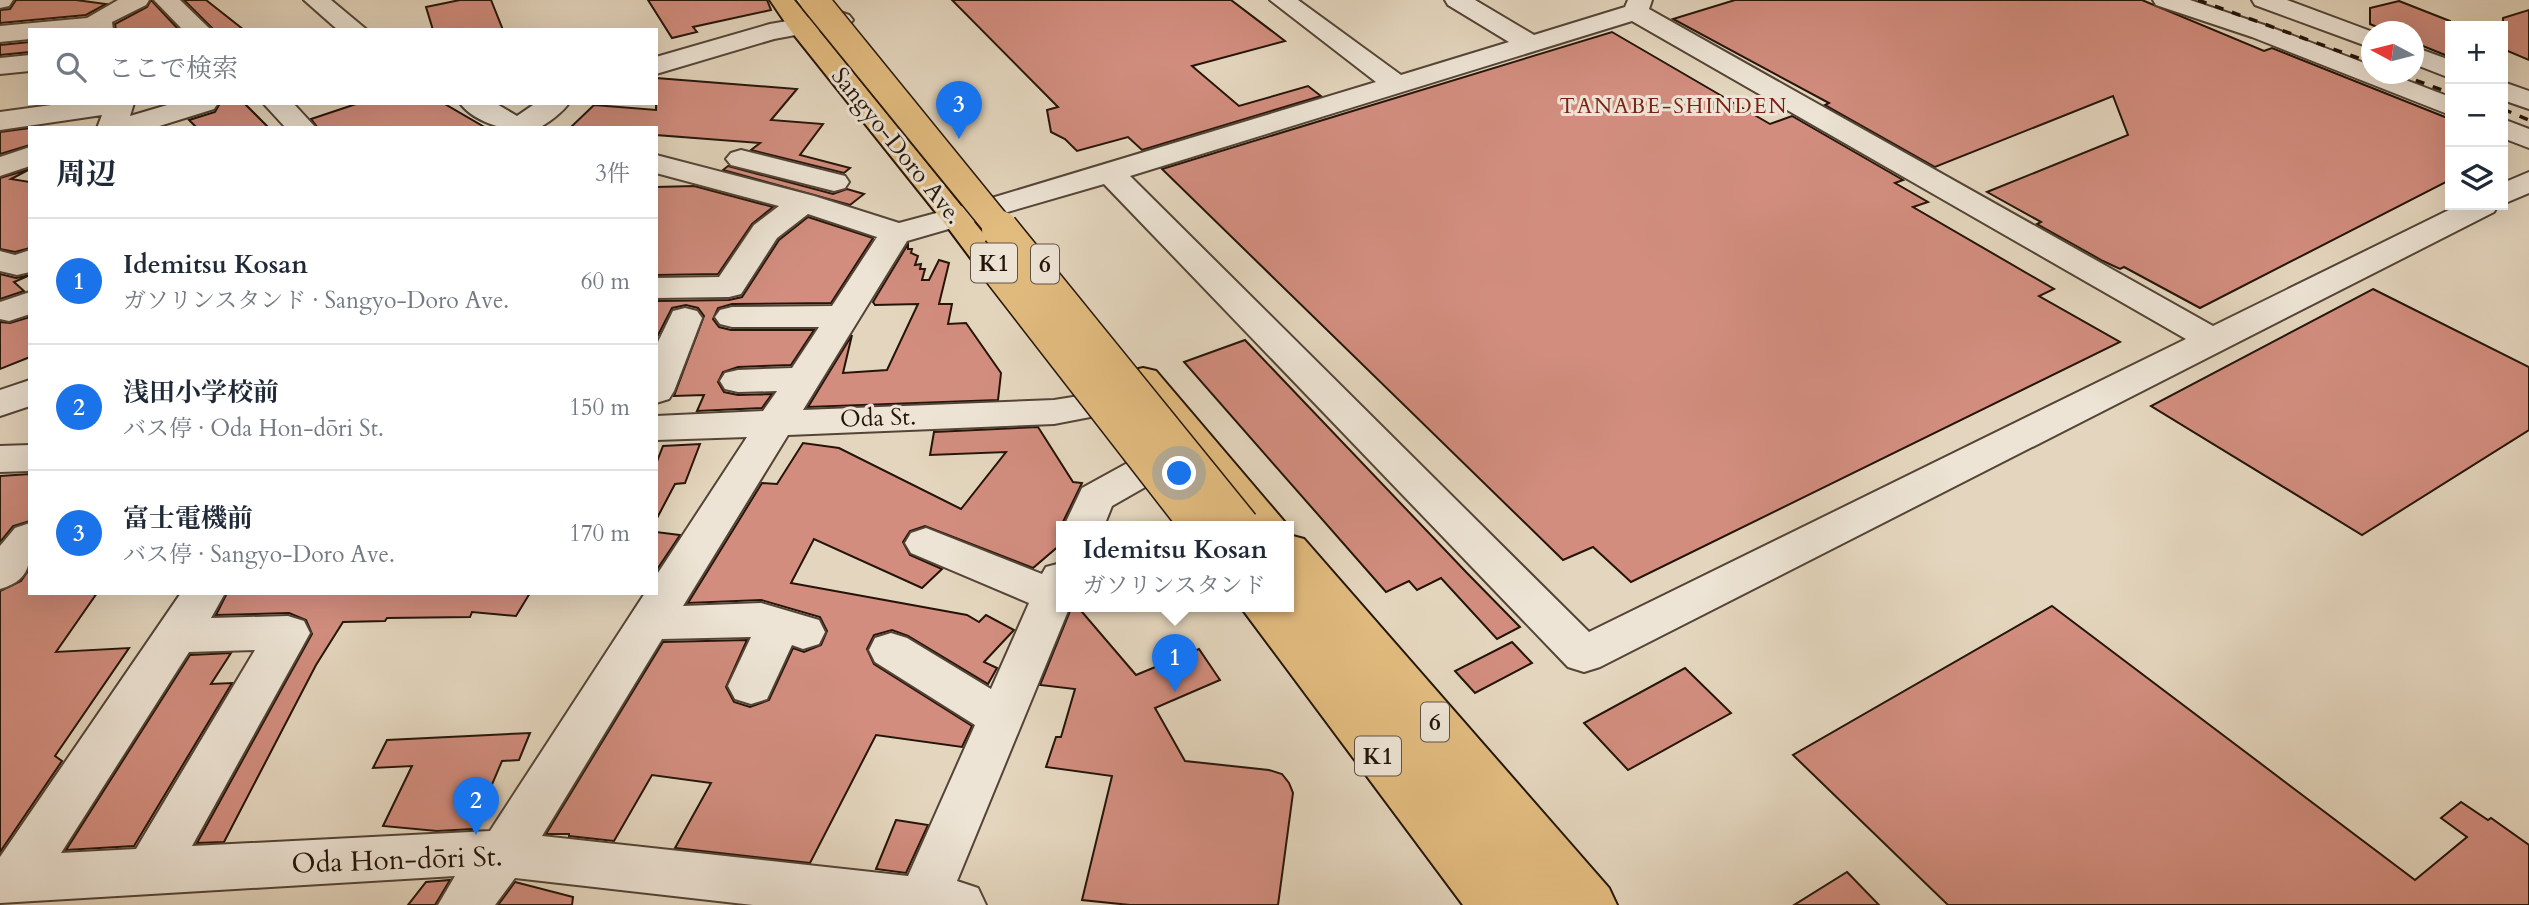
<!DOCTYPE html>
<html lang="ja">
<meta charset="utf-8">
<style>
:root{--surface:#fff;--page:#f6f6f7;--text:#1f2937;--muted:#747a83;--line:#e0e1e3;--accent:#1a73e8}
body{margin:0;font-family:Cardo,"Noto Serif JP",serif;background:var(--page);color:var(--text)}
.controls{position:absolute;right:21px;top:21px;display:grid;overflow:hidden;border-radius:0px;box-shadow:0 7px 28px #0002}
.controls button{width:63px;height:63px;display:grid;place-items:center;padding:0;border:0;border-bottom:2px solid var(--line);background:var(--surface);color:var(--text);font:35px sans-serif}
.compass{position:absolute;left:2361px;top:21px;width:63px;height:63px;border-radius:50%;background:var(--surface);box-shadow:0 7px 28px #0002;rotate:277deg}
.you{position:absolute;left:1180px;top:474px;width:24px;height:24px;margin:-18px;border:5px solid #fff;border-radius:50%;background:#1a73e8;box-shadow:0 0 0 10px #1a73e833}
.badge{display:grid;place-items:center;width:46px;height:46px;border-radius:50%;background:var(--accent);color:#fff;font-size:23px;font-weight:700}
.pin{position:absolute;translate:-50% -58px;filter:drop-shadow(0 2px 4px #0008)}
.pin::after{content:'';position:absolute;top:37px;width:24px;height:21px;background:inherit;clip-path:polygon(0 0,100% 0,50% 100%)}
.popup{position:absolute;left:1056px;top:521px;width:238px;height:91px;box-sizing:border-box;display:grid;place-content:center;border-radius:0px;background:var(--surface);filter:drop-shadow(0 2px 5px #0005);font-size:23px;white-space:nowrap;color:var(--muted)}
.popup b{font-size:26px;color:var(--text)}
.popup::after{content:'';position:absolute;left:50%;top:100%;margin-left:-14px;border:14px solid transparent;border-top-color:var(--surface)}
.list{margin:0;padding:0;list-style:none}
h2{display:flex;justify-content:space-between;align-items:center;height:91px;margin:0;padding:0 28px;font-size:30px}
h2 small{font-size:23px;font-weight:400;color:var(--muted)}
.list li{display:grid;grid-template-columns:46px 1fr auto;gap:21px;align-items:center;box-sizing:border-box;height:126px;padding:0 28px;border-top:2px solid var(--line)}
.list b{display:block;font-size:26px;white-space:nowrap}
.list p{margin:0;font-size:23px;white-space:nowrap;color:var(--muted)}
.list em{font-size:23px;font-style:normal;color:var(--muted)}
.icon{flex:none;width:38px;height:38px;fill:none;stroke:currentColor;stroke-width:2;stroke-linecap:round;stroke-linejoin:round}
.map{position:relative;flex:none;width:2529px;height:905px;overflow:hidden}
.search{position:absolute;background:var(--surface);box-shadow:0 7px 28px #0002;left:28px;top:28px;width:630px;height:77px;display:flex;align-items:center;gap:18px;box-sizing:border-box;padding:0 24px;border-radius:0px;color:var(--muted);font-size:26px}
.panel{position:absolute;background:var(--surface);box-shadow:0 7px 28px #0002;left:28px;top:126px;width:630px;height:469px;border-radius:0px}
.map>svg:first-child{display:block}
.building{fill:#d28d7e;stroke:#241409;stroke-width:2}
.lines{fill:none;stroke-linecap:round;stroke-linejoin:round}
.minor-casing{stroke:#544436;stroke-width:4}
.major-casing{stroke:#241409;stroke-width:4}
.highway-casing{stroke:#241409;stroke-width:4}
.minor{fill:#ede4d5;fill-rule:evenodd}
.major{fill:#e2bb7f;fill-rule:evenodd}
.highway{fill:#e2bb7f;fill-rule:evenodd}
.rail{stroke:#241409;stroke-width:3.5;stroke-dasharray:9 9;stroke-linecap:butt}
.highway-bridge-far1-casing{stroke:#241409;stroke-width:31;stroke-linecap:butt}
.highway-bridge-casing{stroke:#241409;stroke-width:39;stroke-linecap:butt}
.highway-bridge-far1{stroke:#e2bb7f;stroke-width:28}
.highway-bridge{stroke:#e2bb7f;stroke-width:36}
.labels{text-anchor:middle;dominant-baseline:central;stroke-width:6;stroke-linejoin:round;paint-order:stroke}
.far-neighbourhood-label{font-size:21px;letter-spacing:2px;fill:#7a1f14;stroke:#ede4d5}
.shield{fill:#ede4d5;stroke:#605246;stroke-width:2}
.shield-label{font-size:23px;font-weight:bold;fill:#241409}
.street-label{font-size:24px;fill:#241409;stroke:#ede4d5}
.near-street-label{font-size:28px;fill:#241409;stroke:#ede4d5}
</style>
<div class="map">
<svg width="2529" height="905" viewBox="0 0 2529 905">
<rect width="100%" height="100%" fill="#e4d6be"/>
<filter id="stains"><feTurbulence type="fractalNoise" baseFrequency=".00286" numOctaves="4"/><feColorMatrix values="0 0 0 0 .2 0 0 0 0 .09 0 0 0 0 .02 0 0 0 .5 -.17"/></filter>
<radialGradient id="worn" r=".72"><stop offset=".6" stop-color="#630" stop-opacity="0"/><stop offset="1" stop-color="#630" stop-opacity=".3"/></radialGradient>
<!-- building -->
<g class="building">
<path d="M16,0H76L106,4L86,15L0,23V10L10,9Z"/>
<path d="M151,0L179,30H116L115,24L147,7Z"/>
<path d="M184,0H206L244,30H214Z"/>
<path d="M460,0H491L503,30H433L426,7Z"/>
<path d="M648,0H767L771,10L693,27L697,32L672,38Z"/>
<path d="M952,0H1231L1285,41L1192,66L1239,106L1308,86L1321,96L1142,150L1128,137L1077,151L1065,139L1051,132L1047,110L1058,107Z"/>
<path d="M1735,0H2142L2264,51L2272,48L2450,119V180L2200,308L2124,267L2120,269L2103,261L2037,224L2041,222L1987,192L2128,135L2113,96L1935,167L1825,105L1829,103L1673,19Z"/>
<path d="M2399,1L2450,21V57L2413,42V32H2388L2370,24V8Z"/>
<path d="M2529,10V60L2503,49V18Z"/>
<path d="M1612,32L1770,124L1792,116L1903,180L1895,183L1928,202L1913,207L2054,289L2039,296L2120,342L1631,582L1593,547L1563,560L1162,169Z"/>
<path d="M30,42V52L0,55V45Z"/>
<path d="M656,78L797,89L771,120L823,124L800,155L850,168L844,173L751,150L760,143L656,135V128H570L594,105L656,110Z"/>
<path d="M220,103H244L269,128H197L189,120L215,112Z"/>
<path d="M359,103H443L486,128H318L311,119Z"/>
<path d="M30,128V145L0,154V132Z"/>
<path d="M728,166L833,194L847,189L864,194L850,205L723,170Z"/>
<path d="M30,169L11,179L30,182V248L15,252L0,249V178Z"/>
<path d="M694,186L773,207L752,224L718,274L656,275V187Z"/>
<path d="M808,217L873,238L831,303L732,304L718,308L713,319L719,327L731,330H814L791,365L738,367L723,372L718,382L724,392L738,395L772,394L762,408L697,411L704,395L674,396L704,316L698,308L686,305L672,308L656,339V301L729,300L742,297L779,240Z"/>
<path d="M908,244V249H912L911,253L918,256L915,265L921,264L920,269H925L922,280H929L939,260L949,263L939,304H952L948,324L966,323L1001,373L998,400L808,407L852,335L843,373L887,370L918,304L875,305L873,302Z"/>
<path d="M0,274L16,278L30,275L14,282L24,291L0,299Z"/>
<path d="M2373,289L2529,367V430L2362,535L2151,406Z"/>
<path d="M30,317V357L0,369V322L10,323Z"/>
<path d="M1245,340L1467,573L1520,627L1497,639L1441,578L1417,590L1409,581L1386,592L1184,362Z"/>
<path d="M1038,427L1073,482L1082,483L1061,526V544L1033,568L925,526L910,531L903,542L910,555L942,569L922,588L814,539L791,583L967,615L979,622L986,615L1014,630L984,662L997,668L988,684L908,636L892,630L874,635L867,649L874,664L972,726L962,747L876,735L810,863L675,848L711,783L652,775L614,841L569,836V834H546L663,642L747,640L726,687L734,702L750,707L769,700L793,648L804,652L821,645L827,631L820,617L761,600L688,603L762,483L777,484L803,443L839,448L961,509L1006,452L930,455L934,432Z"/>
<path d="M700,444L685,483L675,484L656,520V464L663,446Z"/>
<path d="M30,474V521L13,526L0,542V476Z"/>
<path d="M656,532L680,535L656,571Z"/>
<path d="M30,568V594L97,593L56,652L129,648L55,756L62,761L0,852V591L21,581Z"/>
<path d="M227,593H530L516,616L472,612L470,617L387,618L385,621L343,622L316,665L224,842L197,843L312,634L306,620L289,613L216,615Z"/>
<path d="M1072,606H1077L1136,675L1199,649L1220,680L1155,708L1185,761L1269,770L1282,774L1289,783L1293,793L1278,905H1130L1082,900L1112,776L1046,767L1056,737H1061L1075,689L1040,685Z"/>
<path d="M2052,606L2415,880L2467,837L2441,818L2461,802L2488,820L2491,818L2529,845V905H1948L1793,755Z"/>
<path d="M1512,642L1532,663L1475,693L1455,671Z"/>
<path d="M231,653L211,684L232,683L134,846L66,850L190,655Z"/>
<path d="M1685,668L1731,713L1628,770L1584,723Z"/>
<path d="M530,733L519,760L502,761L473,829L437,831L383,826L412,766L373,768L387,740Z"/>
<path d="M896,820L928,825L906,873L876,869Z"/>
<path d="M1847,872L1879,905H1794Z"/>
<path d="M450,880L435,905H408L426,882Z"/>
<path d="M515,882L573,897L572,905H498Z"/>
</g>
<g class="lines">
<defs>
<g id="minor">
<path d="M0,0H13L9,6L0,8Z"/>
<path d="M118,0H149L146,5L112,22L113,30H30V39L0,42V26L87,18Z"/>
<path d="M154,0H180L211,30H183Z"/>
<path d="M304,0H331L367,30H338Z"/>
<path d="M1270,0H1298L1401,75L1509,42L1448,5L1445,0H1475L1534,35L1625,7L1628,0H1652L1649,9L2213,326L2459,205H2498L2494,212L1600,667L1584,672L1568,667L1104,184L907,241L803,410L1054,400L1098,393L1111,397L1117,405L1111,413L1054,424L788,435L683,606L761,603L819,620L825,632L819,644L803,649L792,645L767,699L751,704L735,699L728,686L751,637L662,639L542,836L908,876L975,725L875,662L869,650L875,638L891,633L907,638L991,689L1029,603L911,553L905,543L911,533L926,528L1042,574L1046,567L1061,563V606H1070L957,881L978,888L986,905H753L515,878L495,905H438L455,876L0,903V857L181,593H225L211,618L288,616L304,621L310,633L192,846L490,831L645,593H656V576L747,437L656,440V416L763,411L777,391L738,392L725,389L720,381L725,373L738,370L792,368L819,327H732L720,324L715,317L720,310L732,307L832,306L877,237L808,214L777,238L741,294L729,297L656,298V278L719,277L754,225L779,206L656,173V155L814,196L899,223L985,200L1376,82ZM1632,21L2186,339L1589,632L1130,176ZM255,650L136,849L61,853L189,652Z"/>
<path d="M2153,0H2190L2270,27L2372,66V74H2390L2450,97V115L2252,37L2156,5Z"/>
<path d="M2252,0H2287L2373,32L2372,48L2255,5Z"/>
<path d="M840,12L849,15L853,20L849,25L774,39L656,74V57L770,24Z"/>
<path d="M2414,47L2450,60V78L2414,64Z"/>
<path d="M30,55V71L0,74V58Z"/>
<path d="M2503,82L2529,91V109L2503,100Z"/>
<path d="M66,103H134L130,116L174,103H218L214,109L153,128H97L102,115L0,130V112Z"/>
<path d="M263,103H293L316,128H286Z"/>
<path d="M460,103H495L517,116L536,103H569C563,112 547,124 538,128C515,135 474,123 460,103Z"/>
<path d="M2503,119L2529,129V148L2503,138Z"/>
<path d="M30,147V166L0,176V157Z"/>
<path d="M741,150L845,176L849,182L845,188L834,191L731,165L726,159L731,153Z"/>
<path d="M2529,172V193L2503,204V183Z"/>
<path d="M30,250V272L17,275L0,271V251L15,255Z"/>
<path d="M30,292V314L9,321L0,319V302Z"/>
<path d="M685,308L697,311L702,318L674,391L669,399L656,403V346L673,311Z"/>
<path d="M30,380V406L0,416V390Z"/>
<path d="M30,445V471L0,472V446Z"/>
<path d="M1147,456L1161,460L1167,469L1161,478L1112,506L1104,526H1064L1082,488L1133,460Z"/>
<path d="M30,523C30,555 36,579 0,589V546L15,528Z"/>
</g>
<g id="major">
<path d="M770,0H794L1026,286L1031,293L1026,300L1014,303L1002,300L946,225L791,31Z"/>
<path d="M1143,368L1156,371L1288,526H1245L1125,379L1130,371Z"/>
<path d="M1289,535L1304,539L1609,888L1617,905H1559L1289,578Z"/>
</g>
<path id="highway" d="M1289,568L1304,573L1567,888L1575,905H1463L1240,606H1289Z"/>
</defs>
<!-- minor casing -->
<use href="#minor" class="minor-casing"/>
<!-- major casing -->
<use href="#major" class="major-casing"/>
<!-- highway casing -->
<use href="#highway" class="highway-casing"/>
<!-- minor -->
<use href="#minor" class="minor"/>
<!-- major -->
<use href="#major" class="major"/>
<!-- highway -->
<use href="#highway" class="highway"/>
<!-- rail -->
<g class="rail">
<path d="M2198,0L2372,63"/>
<path d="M2399,74L2450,93"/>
<path d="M2503,109L2529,120"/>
</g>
<defs>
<path id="highway-bridge-far1" d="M814,0L1002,231"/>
<g id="highway-bridge">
<path d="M1000,229L1241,526"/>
<path d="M994,262L1199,526"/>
</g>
</defs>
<!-- highway-bridge-far1 casing -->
<use href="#highway-bridge-far1" class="highway-bridge-far1-casing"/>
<!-- highway-bridge casing -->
<use href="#highway-bridge" class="highway-bridge-casing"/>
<!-- highway-bridge-far1 -->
<use href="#highway-bridge-far1" class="highway-bridge-far1"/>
<!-- highway-bridge -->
<use href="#highway-bridge" class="highway-bridge"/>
</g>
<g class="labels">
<!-- far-neighbourhood labels -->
<g class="far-neighbourhood-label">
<text x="1674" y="106">TANABE-SHINDEN</text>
</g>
<!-- shield labels -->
<g class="shield">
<rect x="971" y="243.5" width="46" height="39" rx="5"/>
<rect x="1031" y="244.5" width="28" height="39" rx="5"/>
<rect x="1421" y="702.5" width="28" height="39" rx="5"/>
<rect x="1355" y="736.5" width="46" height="39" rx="5"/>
</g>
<g class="shield-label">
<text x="994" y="263">K1</text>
<text x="1045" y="264">6</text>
<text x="1435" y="722">6</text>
<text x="1378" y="756">K1</text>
</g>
<!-- street labels -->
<g class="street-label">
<text transform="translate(897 146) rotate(51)">Sangyo-Doro Ave.</text>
<text transform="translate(878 418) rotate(-2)">Oda St.</text>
</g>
<!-- near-street labels -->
<g class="near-street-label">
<text transform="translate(397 860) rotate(-2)">Oda Hon-dōri St.</text>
</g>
</g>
<rect width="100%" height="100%" filter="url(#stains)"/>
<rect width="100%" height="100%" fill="url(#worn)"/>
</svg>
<div class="controls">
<button>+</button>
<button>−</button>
<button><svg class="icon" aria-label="layers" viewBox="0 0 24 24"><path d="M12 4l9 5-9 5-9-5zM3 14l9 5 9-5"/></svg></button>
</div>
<svg class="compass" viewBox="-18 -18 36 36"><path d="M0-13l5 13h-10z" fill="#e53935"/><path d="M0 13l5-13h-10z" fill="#747a83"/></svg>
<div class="you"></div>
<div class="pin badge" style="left:1175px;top:692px">1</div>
<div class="popup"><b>Idemitsu Kosan</b>ガソリンスタンド</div>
<div class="pin badge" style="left:476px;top:835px">2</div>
<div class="pin badge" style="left:959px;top:139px">3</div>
<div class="search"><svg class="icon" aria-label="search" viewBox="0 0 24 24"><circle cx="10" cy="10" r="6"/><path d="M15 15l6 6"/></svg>ここで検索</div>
<section class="panel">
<h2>周辺<small>3件</small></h2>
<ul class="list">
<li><span class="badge">1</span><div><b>Idemitsu Kosan</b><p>ガソリンスタンド · Sangyo-Doro Ave.</p></div><em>60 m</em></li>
<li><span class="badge">2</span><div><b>浅田小学校前</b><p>バス停 · Oda Hon-dōri St.</p></div><em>150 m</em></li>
<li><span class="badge">3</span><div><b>富士電機前</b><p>バス停 · Sangyo-Doro Ave.</p></div><em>170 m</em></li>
</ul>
</section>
</div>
